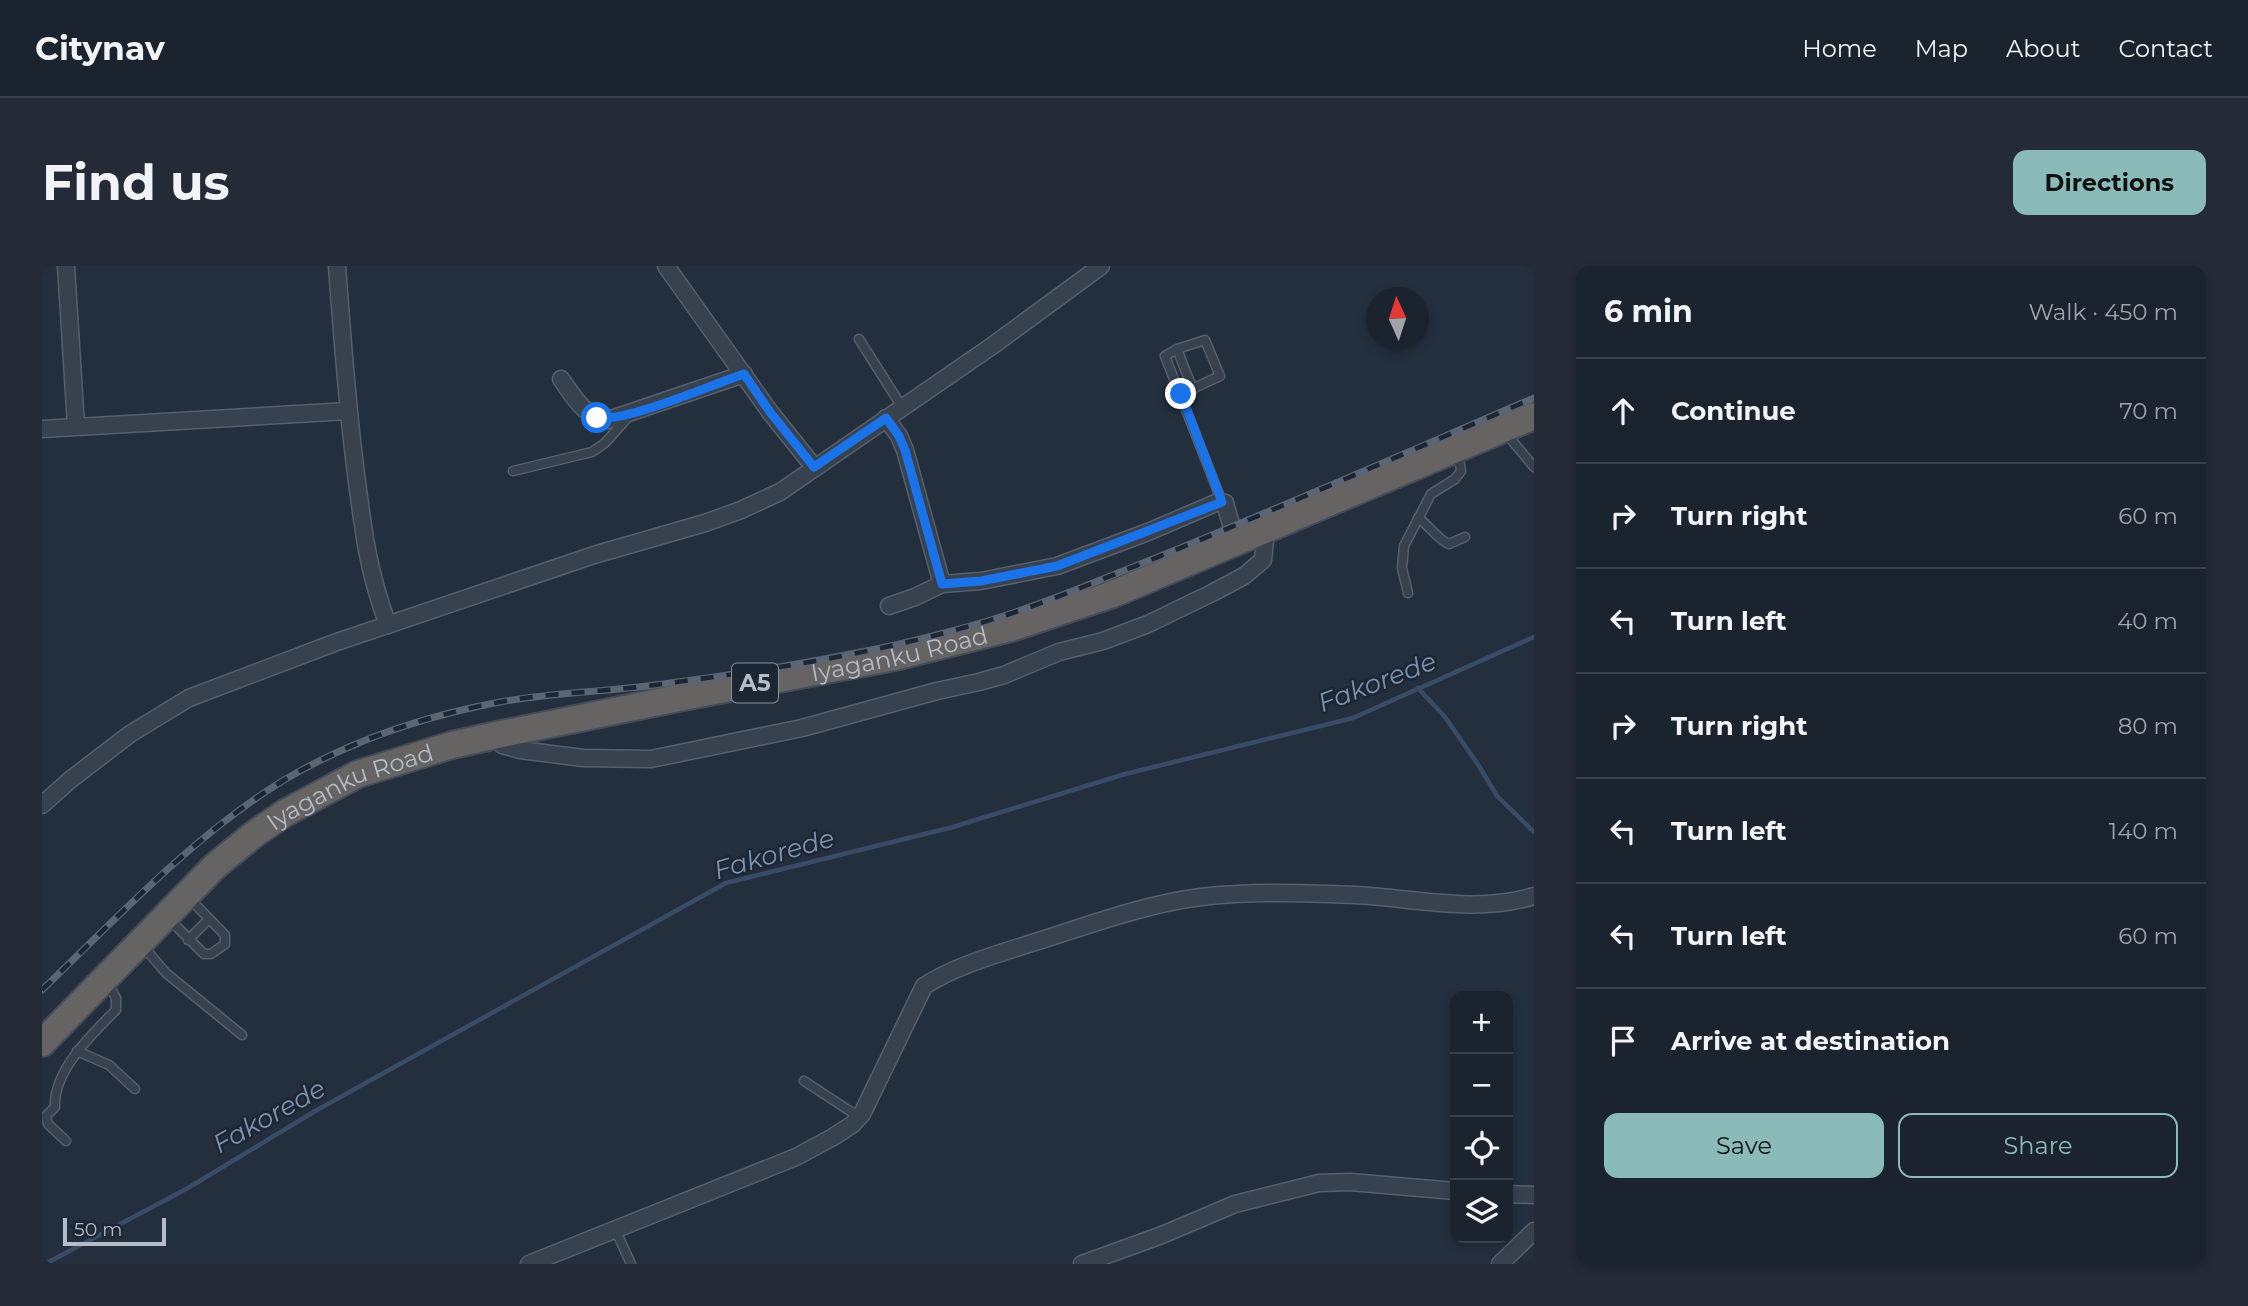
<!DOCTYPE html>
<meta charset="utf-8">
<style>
:root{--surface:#1b232e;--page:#242b36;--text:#f1f3f6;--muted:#a0a4aa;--line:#39404a;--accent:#8bbbb9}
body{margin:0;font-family:Montserrat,sans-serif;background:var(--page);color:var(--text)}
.controls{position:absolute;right:21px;bottom:21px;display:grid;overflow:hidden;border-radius:14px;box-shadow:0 4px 10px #0003}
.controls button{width:63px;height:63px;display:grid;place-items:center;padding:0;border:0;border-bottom:2px solid var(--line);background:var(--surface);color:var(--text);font:35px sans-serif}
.compass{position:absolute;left:1324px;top:21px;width:63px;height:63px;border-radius:50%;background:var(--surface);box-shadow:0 4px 10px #0003;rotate:357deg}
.scale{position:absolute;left:21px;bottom:18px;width:103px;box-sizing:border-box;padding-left:7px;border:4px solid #b4bcc9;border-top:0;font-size:19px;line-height:24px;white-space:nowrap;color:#b4bcc9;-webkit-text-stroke:5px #1d2633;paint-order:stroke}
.stop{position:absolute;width:21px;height:21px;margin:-16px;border:5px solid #1a73e8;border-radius:50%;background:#fff}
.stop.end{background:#1a73e8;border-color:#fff;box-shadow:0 2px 7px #0008}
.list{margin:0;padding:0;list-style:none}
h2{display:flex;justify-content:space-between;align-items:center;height:91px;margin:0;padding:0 28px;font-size:30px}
h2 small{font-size:23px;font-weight:400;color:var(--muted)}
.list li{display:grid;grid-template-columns:46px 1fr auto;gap:21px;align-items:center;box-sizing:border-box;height:105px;padding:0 28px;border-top:2px solid var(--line)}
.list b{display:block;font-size:26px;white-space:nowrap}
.list em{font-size:23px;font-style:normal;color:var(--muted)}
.actions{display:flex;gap:14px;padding:21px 28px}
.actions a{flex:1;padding:16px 0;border:2px solid var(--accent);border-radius:14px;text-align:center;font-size:24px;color:var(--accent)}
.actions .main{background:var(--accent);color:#111}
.icon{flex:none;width:38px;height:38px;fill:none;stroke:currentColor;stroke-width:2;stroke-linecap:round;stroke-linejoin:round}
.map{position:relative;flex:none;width:1492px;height:998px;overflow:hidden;border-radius:14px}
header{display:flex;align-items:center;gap:42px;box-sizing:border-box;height:98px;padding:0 35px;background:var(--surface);border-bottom:2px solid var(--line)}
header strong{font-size:33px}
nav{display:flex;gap:38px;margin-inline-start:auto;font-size:24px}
.intro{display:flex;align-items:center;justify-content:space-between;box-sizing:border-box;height:168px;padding:0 42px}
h1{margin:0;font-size:49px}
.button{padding:18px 32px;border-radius:14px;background:var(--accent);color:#111;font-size:24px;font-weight:700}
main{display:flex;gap:42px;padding:0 42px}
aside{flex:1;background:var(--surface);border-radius:14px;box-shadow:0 4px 10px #0003}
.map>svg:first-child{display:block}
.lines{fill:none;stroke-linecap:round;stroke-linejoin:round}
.stream{stroke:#394c67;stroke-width:4.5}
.service-casing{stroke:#565f6c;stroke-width:11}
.minor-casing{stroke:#565f6c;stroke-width:19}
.trunk-casing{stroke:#434c59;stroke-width:30}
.service{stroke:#38414e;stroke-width:8}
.minor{stroke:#38414e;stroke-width:16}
.trunk{stroke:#656462;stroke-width:26}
.rail-casing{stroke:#5a6575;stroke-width:7}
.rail{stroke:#1d2633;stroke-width:4.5;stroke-dasharray:13;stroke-linecap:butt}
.route{stroke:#1a73e8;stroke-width:9}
.labels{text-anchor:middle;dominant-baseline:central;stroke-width:5;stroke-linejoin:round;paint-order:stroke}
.shield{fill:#1d2633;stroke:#878f9c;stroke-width:2}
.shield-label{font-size:23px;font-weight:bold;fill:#b4bcc9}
.street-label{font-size:24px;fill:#b4bcc9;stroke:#1d2633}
.water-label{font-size:26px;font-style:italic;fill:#7c92b1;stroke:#1d2633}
</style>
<header>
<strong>Citynav</strong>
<nav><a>Home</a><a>Map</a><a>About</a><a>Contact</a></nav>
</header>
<div class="intro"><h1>Find us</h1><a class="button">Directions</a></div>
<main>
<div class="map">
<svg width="1492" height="998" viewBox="0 0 1492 998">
<rect width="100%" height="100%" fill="#242f3e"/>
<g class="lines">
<!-- stream -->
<g class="stream">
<path d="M1376,422L1403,451L1437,500L1455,530L1492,566"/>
<path d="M3,998L146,922L275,844L684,617L911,561L1083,508L1311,452L1492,371"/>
</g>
<defs>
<g id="service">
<path d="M817,73L860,141"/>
<path d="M1135,83L1151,124"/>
<path d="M1139,128L1178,110L1163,74L1135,83L1123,90L1180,236"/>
<path d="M1463,166L1492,201"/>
<path d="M471,205L550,186L563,177L587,150"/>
<path d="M1376,252C1387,259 1395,273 1407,278L1423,271"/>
<path d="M1366,327L1360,302L1362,280L1389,228L1413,213L1419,205L1416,185"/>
<path d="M126,652L162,688H169L183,678V669L146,631"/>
<path d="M146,674L167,653"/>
<path d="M100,679L124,707L200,769"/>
<path d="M35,785L67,799L93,823"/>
<path d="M762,815L817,851"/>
<path d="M24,875L6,858L4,850L13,841C11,805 50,768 74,744V732L66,717"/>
<path d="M573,963L589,998"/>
</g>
<g id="minor">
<path d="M24,0L34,160"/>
<path d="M295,0C300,69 305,139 314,208C321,263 326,306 346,359"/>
<path d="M624,0L728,146L772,201"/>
<path d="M519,113C532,131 542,151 566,154L702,108"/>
<path d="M844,152L857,170L863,184L900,318"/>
<path d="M0,163L306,145"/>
<path d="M847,340L873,331L900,318L939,315L1015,300L1106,266L1176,236L1183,237L1190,262L1201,273"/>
<path d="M455,469L460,479L478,484L541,492L609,493L760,462L895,425L937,416L962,409L1017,386L1061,375L1106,358L1170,327L1202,310L1221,294L1224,264"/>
<path d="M0,539L28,514L88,468L147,432L292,377L552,289L663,257L699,244L738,226L950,80L1059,0"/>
<path d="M1466,928L1492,929"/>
<path d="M487,998L754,891L791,871L811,858L820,848L882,720C915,699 953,689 990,677C1045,660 1102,638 1159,631C1210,625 1261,627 1313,629C1373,632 1433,648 1492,630"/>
<path d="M1040,998L1120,969L1193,938L1277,917L1308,916L1413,925"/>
<path d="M1458,998L1492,965"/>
</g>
<g id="trunk">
<path id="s1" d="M0,777L173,600L211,569L243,547L316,508L410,479L455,469L651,429L853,391L969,362L1071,328L1492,150"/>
</g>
</defs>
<!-- service casing -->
<use href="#service" class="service-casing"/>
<!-- minor casing -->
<use href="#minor" class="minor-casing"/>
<!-- trunk casing -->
<use href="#trunk" class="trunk-casing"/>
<!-- service -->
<use href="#service" class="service"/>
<!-- minor -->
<use href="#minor" class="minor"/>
<!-- trunk -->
<use href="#trunk" class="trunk"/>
<defs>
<path id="rail" d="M0,724C77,650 151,570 242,514C308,475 382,450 458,436C506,427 556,426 605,420C713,406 822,390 928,360C994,342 1057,314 1121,289C1245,239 1368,185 1492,132"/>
</defs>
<!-- rail casing -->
<use href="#rail" class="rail-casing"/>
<!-- rail -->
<use href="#rail" class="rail"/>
</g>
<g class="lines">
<!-- route -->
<path class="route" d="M555,152C585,156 669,119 702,108L728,146L772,201L844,152L857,170L863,184L900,318L939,315L1015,300L1180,236L1139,128"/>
</g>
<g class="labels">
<!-- shield labels -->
<rect class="shield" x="690" y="397.5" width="46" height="39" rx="5"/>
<g class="shield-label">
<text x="713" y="417">A5</text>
</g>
<!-- street labels -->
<g class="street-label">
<text stroke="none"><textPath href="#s1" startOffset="973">Iyaganku Road</textPath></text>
<text stroke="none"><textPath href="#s1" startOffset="406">Iyaganku Road</textPath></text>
</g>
<!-- water labels -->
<g class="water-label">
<text transform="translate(1335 416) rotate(-21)">Fakorede</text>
<text transform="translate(732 588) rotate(-16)">Fakorede</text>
<text transform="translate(227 850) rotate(-29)">Fakorede</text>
</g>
</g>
</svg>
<div class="controls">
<button>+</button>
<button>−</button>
<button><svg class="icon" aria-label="locate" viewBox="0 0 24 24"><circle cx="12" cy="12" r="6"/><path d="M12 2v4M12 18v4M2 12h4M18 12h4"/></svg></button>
<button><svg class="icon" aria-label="layers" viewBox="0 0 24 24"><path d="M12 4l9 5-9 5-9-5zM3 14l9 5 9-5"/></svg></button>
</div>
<svg class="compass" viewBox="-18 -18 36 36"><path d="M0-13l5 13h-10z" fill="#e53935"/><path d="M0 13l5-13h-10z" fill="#a0a4aa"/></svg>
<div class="scale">50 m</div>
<div class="stop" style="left:555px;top:152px"></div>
<div class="stop end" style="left:1139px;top:128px"></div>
</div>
<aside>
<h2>6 min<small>Walk · 450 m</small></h2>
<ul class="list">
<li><svg class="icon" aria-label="ahead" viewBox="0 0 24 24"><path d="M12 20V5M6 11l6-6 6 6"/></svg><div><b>Continue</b></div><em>70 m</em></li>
<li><svg class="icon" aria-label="right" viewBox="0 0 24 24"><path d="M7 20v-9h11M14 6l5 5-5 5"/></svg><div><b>Turn right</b></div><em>60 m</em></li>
<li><svg class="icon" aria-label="left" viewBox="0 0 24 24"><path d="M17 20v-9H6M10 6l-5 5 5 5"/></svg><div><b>Turn left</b></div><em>40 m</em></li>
<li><svg class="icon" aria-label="right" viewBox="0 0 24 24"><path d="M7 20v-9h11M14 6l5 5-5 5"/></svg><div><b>Turn right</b></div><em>80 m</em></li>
<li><svg class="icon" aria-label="left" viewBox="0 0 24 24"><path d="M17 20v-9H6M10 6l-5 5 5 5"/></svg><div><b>Turn left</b></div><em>140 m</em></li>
<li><svg class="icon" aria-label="left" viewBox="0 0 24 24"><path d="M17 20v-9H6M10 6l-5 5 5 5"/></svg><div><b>Turn left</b></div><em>60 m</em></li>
<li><svg class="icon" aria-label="arrive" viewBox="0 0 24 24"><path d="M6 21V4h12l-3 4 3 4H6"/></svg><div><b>Arrive at destination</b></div></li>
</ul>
<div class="actions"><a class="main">Save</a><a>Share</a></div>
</aside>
</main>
